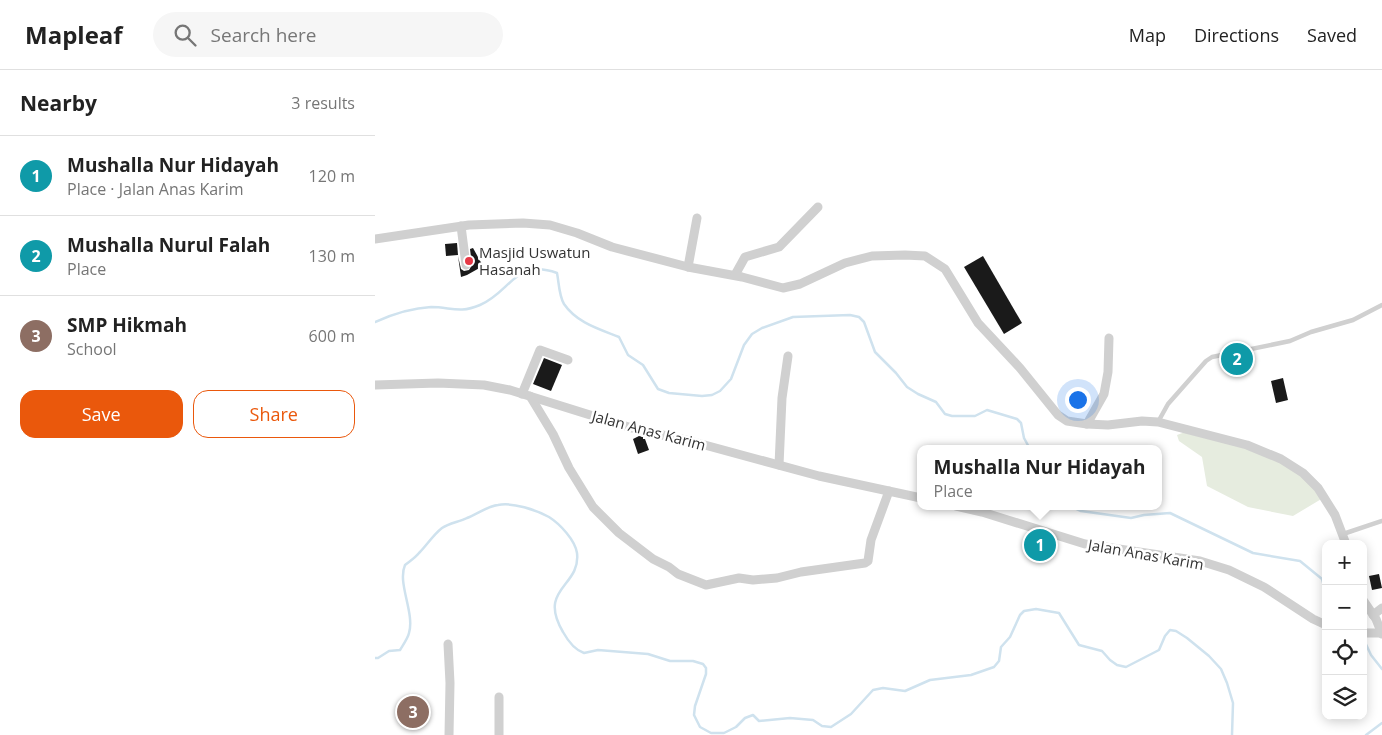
<!DOCTYPE html>
<meta charset="utf-8">
<style>
:root{--surface:#fff;--page:#f6f6f6;--text:#222;--muted:#767676;--line:#e0e0e0;--accent:#ea580c}
body{margin:0;font-family:"Open Sans",sans-serif;background:var(--page);color:var(--text)}
.controls{position:absolute;right:15px;bottom:15px;display:grid;overflow:hidden;border-radius:10px;box-shadow:0 2px 12px #0003}
.controls button{width:45px;height:45px;display:grid;place-items:center;padding:0;border:0;border-bottom:1px solid var(--line);background:var(--surface);color:var(--text);font:25px sans-serif}
.you{position:absolute;left:702px;top:329px;width:18px;height:18px;margin:-12px;border:4px solid #fff;border-radius:50%;background:#1a73e8;box-shadow:0 0 0 8px #1a73e833}
.badge{display:grid;place-items:center;width:32px;height:32px;border-radius:50%;background:var(--accent);color:#fff;font-size:16px;font-weight:700}
.pin{position:absolute;translate:-50% -50%;border:2px solid #fff;box-shadow:0 1px 5px #0006}
.popup{position:absolute;left:542px;top:375px;width:245px;height:65px;box-sizing:border-box;display:grid;place-content:center;border-radius:10px;background:var(--surface);filter:drop-shadow(0 1px 4px #0005);font-size:16px;white-space:nowrap;color:var(--muted)}
.popup b{font-size:19px;color:var(--text)}
.popup::after{content:'';position:absolute;left:50%;top:100%;margin-left:-10px;border:10px solid transparent;border-top-color:var(--surface)}
.list{margin:0;padding:0;list-style:none}
h2{display:flex;justify-content:space-between;align-items:center;height:65px;margin:0;padding:0 20px;font-size:21px}
h2 small{font-size:16px;font-weight:400;color:var(--muted)}
.list li{display:grid;grid-template-columns:32px 1fr auto;gap:15px;align-items:center;box-sizing:border-box;height:80px;padding:0 20px;border-top:1px solid var(--line)}
.list b{display:block;font-size:19px;white-space:nowrap}
.list p{margin:0;font-size:16px;white-space:nowrap;color:var(--muted)}
.list em{font-size:16px;font-style:normal;color:var(--muted)}
.actions{display:flex;gap:10px;padding:15px 20px}
.actions a{flex:1;padding:11px 0;border:1px solid var(--accent);border-radius:15px;text-align:center;font-size:18px;color:var(--accent)}
.actions .main{background:var(--accent);color:#fff}
.icon{flex:none;width:28px;height:28px;fill:none;stroke:currentColor;stroke-width:2;stroke-linecap:round;stroke-linejoin:round}
.map{position:relative;flex:none;width:1007px;height:665px;overflow:hidden}
header{display:flex;align-items:center;gap:30px;box-sizing:border-box;height:70px;padding:0 25px;background:var(--surface);border-bottom:1px solid var(--line)}
header strong{font-size:24px}
nav{display:flex;gap:28px;margin-inline-start:auto;font-size:18px}
.search{width:350px;height:45px;background:var(--page);display:flex;align-items:center;gap:12px;box-sizing:border-box;padding:0 18px;border-radius:28px;color:var(--muted);font-size:19px}
main{display:flex}
aside{flex:1;background:var(--surface)}
.map>svg:first-child{display:block}
.green{fill:#e6ecdf}
.lines{fill:none;stroke-linecap:round;stroke-linejoin:round}
.stream{stroke:#cfe2ee;stroke-width:2.5}
.building{fill:#1a1a1a}
.lane{stroke:#d0d0d0;stroke-width:4.5}
.street{stroke:#d0d0d0;stroke-width:9}
.poi-dot{fill:#e63946;stroke:#fff;stroke-width:2}
.labels{text-anchor:middle;dominant-baseline:central;stroke-width:5;stroke-linejoin:round;paint-order:stroke}
.poi-label{font-size:15px;fill:#333;stroke:#fff;text-anchor:start}
.street-label{font-size:15px;fill:#333;stroke:#fff}
</style>
<header>
<strong>Mapleaf</strong>
<div class="search"><svg class="icon" aria-label="search" viewBox="0 0 24 24"><circle cx="10" cy="10" r="6"/><path d="M15 15l6 6"/></svg>Search here</div>
<nav><a>Map</a><a>Directions</a><a>Saved</a></nav>
</header>
<main>
<aside>
<h2>Nearby<small>3 results</small></h2>
<ul class="list">
<li><span class="badge" style="background:#0f9aa8">1</span><div><b>Mushalla Nur Hidayah</b><p>Place · Jalan Anas Karim</p></div><em>120 m</em></li>
<li><span class="badge" style="background:#0f9aa8">2</span><div><b>Mushalla Nurul Falah</b><p>Place</p></div><em>130 m</em></li>
<li><span class="badge" style="background:#8d6e63">3</span><div><b>SMP Hikmah</b><p>School</p></div><em>600 m</em></li>
</ul>
<div class="actions"><a class="main">Save</a><a>Share</a></div>
</aside>
<div class="map">
<svg width="1007" height="665" viewBox="0 0 1007 665">
<rect width="100%" height="100%" fill="#fff"/>
<!-- green -->
<path class="green" d="M818,359L897,383L928,402L948,428L918,446L873,437L832,416L827,387L804,371L802,365Z"/>
<g class="lines">
<!-- stream -->
<g class="stream">
<path d="M0,252C18,244 36,238 56,237C76,237 84,244 105,235C136,222 140,188 182,203C184,213 184,226 189,234C202,253 224,259 244,267L253,285L268,295L283,319L294,323L327,326L337,325L345,321L356,309L369,275L377,264L387,258L418,247L475,245L484,247L489,252L500,282L521,303L532,317L543,324L561,332L570,344L577,346H600L612,340L642,349L646,353L649,368L655,379"/>
<path d="M695,436L706,441L756,448L769,445L795,443L878,483L925,491L947,509L951,523"/>
<path d="M988,568L996,585L1007,599"/>
<path d="M0,588H3L14,581L25,580C28,575 33,568 34,563C40,543 22,513 30,495C35,491 40,488 44,483C52,475 58,465 67,458C74,453 84,452 92,448C102,444 113,436 123,435C138,432 161,440 174,447C185,454 200,470 202,483C206,517 162,518 188,562C193,571 200,580 209,583L223,580L273,584L295,591H318L328,594L331,598V604L320,636L319,645L325,657L336,663H349L361,657L370,648L378,645L384,651L415,648L438,650L447,656L456,657L476,644L498,620L508,618L530,621L555,610L596,605L619,597L624,591L626,577L635,567L645,545L649,541L661,539L684,543L704,575L727,581L735,590L742,595L751,597L784,580L790,566L795,560L801,561L812,568L834,586L846,599L852,613L858,633L857,665"/>
<path d="M991,665L1007,653"/>
</g>
</g>
<!-- building -->
<g class="building">
<path d="M82,173L83,185L71,186L70,174Z"/>
<path d="M98,178L108,196L92,205L86,207L83,186L86,199L89,201L94,200L97,195L95,179Z"/>
<path d="M608,186L647,253L629,264L589,197Z"/>
<path d="M867,285L869,290L859,296L855,288Z"/>
<path d="M169,288L187,295L176,321L158,314Z"/>
<path d="M908,308L913,330L901,333L896,311Z"/>
<path d="M264,366L268,367V369H270L274,380L263,384L258,369Z"/>
<path d="M664,466L668,467L674,477L664,485L655,473Z"/>
<path d="M1004,504L1007,518L997,520L994,506Z"/>
</g>
<g class="lines">
<!-- lane -->
<g class="lane">
<path d="M783,352L793,334L831,291L837,287L915,271L936,262L978,250L1007,235"/>
<path d="M968,464L1007,451"/>
</g>
<!-- street -->
<g class="street">
<path d="M86,156L91,195"/>
<path d="M0,169L94,155L148,153L175,155L202,163L237,177L313,197L367,207L408,218L425,214L470,193L497,186L530,185L550,186L570,199L603,253L645,298L683,345L692,351L712,354L733,355L767,351L783,352L872,375L906,389L928,403L943,418L960,445L971,474"/>
<path d="M313,197L322,148"/>
<path d="M360,205L370,187L404,177L443,137"/>
<path d="M0,315L63,313L109,315L135,320L260,359L315,371L444,406L546,428"/>
<path d="M147,324L165,280L193,290"/>
<path d="M155,326L178,364L194,398L218,437L244,463L278,489L294,497L303,504L331,515L364,508L378,510L402,508L426,502L490,493L493,491L496,470L514,421"/>
<path d="M712,354L729,324L733,302L734,268"/>
<path d="M404,395L407,328L413,286"/>
<path d="M581,436L607,442L710,474L825,491L854,500L889,517L938,549L951,555"/>
<path d="M988,530L1001,549L1007,564"/>
<path d="M998,545L1007,538"/>
<path d="M988,563H1007"/>
<path d="M73,574L75,613L74,665"/>
<path d="M124,627V665"/>
</g>
</g>
<!-- markers -->
<circle class="poi-dot" cx="94" cy="191" r="5"/>
<g class="labels">
<!-- poi labels -->
<g class="poi-label">
<text x="104" y="182">Masjid Uswatun<tspan x="104" dy="17">Hasanah</tspan></text>
</g>
<!-- street labels -->
<g class="street-label">
<text transform="translate(274 360) rotate(15)">Jalan Anas Karim</text>
<text transform="translate(771 484) rotate(10)">Jalan Anas Karim</text>
</g>
</g>
</svg>
<div class="controls">
<button>+</button>
<button>−</button>
<button><svg class="icon" aria-label="locate" viewBox="0 0 24 24"><circle cx="12" cy="12" r="6"/><path d="M12 2v4M12 18v4M2 12h4M18 12h4"/></svg></button>
<button><svg class="icon" aria-label="layers" viewBox="0 0 24 24"><path d="M12 4l9 5-9 5-9-5zM3 14l9 5 9-5"/></svg></button>
</div>
<div class="you"></div>
<div class="pin badge" style="left:665px;top:475px;background:#0f9aa8">1</div>
<div class="popup"><b>Mushalla Nur Hidayah</b>Place</div>
<div class="pin badge" style="left:862px;top:289px;background:#0f9aa8">2</div>
<div class="pin badge" style="left:38px;top:642px;background:#8d6e63">3</div>
</div>
</main>
